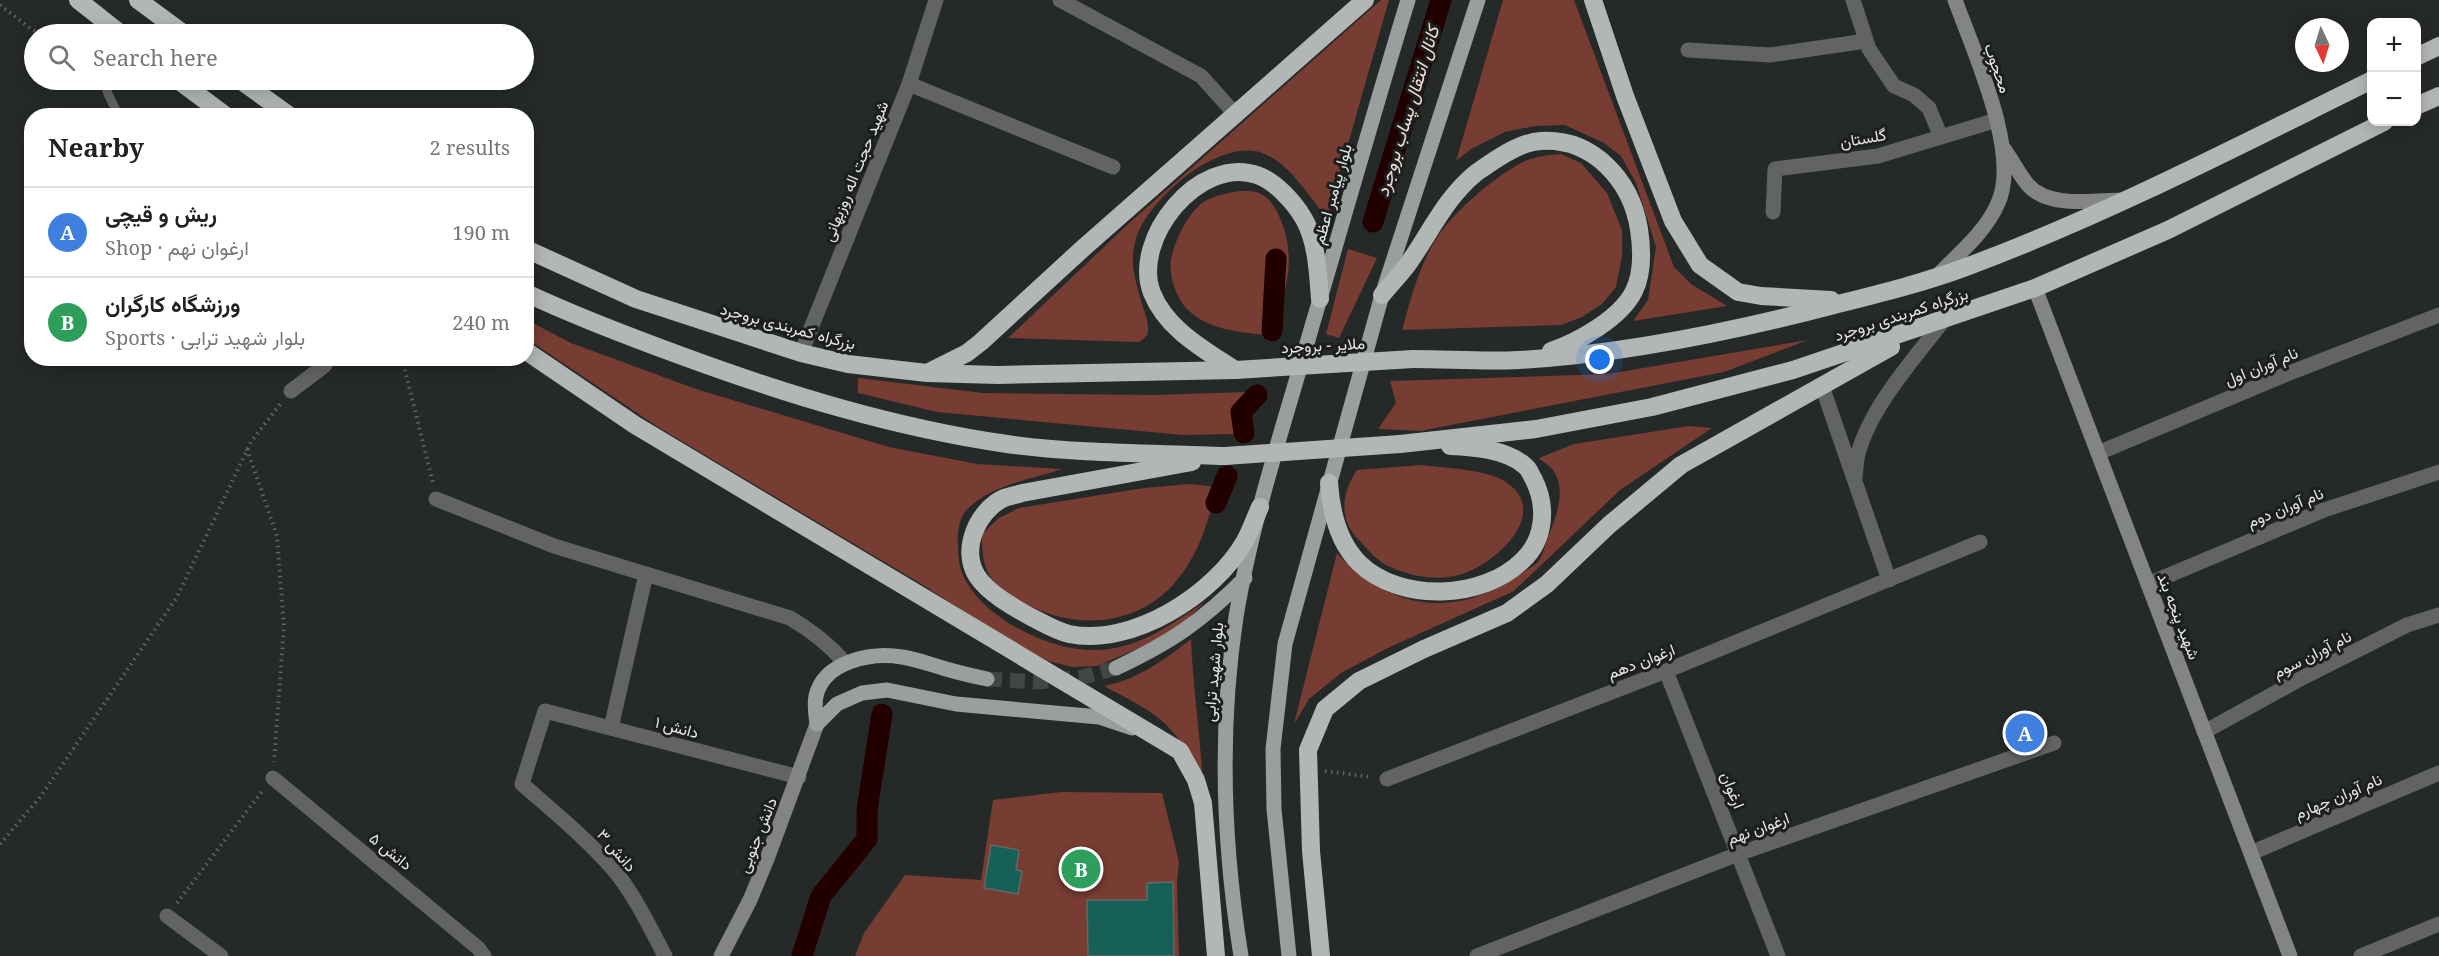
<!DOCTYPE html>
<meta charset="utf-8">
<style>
:root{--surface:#fff;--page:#f6f6f6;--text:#222;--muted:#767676;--line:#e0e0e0;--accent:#805952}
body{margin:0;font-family:"Noto Serif",Vazirmatn,serif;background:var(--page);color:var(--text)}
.controls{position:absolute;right:18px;top:18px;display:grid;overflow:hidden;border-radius:12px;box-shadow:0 3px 15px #0003}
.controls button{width:54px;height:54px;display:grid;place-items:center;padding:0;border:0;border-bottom:2px solid var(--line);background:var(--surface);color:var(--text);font:30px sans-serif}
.compass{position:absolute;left:2295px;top:18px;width:54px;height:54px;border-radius:50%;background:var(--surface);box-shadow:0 3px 15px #0003;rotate:176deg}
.you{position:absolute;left:1600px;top:360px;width:21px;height:21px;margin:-15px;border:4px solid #fff;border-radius:50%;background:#1a73e8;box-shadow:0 0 0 9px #1a73e833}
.badge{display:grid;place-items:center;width:39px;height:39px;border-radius:50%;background:var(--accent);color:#fff;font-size:20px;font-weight:700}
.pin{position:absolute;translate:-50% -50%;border:3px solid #fff;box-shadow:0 2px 6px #0006}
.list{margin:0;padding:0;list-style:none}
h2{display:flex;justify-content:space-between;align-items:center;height:78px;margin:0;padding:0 24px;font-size:26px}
h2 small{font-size:20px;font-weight:400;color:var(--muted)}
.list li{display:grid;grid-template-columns:39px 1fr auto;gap:18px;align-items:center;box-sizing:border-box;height:90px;padding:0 24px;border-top:2px solid var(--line)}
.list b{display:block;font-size:22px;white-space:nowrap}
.list p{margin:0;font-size:20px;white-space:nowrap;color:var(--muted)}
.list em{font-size:20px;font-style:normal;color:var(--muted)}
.icon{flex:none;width:33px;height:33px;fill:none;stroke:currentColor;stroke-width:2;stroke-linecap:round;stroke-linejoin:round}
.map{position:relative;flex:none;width:2439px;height:956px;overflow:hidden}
.search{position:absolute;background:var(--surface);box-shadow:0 3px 15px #0003;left:24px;top:24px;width:510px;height:66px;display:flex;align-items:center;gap:15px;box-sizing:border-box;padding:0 21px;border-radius:33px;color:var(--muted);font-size:22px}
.panel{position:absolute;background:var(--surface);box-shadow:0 3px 15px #0003;left:24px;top:108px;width:510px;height:258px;border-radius:24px}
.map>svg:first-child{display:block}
.green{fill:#773c32}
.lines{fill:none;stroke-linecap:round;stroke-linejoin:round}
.canal{stroke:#230000;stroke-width:21}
.building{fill:#176057;stroke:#646867;stroke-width:1.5}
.primary-tunnel{stroke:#424645;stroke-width:15;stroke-dasharray:15 8;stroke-linecap:butt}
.path{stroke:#616463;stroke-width:4;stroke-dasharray:1.5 4.5;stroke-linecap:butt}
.lane{stroke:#626363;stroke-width:9}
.street{stroke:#626363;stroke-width:15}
.secondary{stroke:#828584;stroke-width:15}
.primary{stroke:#9b9e9e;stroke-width:15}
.highway{stroke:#b2b6b5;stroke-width:18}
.highway-bridge{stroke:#b2b6b5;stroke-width:18}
.labels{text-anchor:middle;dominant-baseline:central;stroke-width:6;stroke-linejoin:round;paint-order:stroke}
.street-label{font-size:16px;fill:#e6e8e8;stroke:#1c1f1e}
.water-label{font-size:18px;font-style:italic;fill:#f7ddd8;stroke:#1c1f1e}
</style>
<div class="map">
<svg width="2439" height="956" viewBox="0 0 2439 956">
<rect width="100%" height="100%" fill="#252928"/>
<!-- green -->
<g class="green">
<path d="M1381,0H1389L1327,218C1310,198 1292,167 1267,155C1223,133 1148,199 1136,239C1128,263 1137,286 1144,310C1146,316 1149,326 1148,332C1147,337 1142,340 1139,342L1008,338L1127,225Z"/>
<path d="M1503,0H1574L1674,267L1691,284L1727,306L1633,321L1648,300L1656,247L1636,183L1621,156L1604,143L1565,125L1535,126L1505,132L1471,149L1456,161Z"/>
<path d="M1561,154L1581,163L1607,193L1622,230V256L1616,287L1602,304L1582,317L1561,325L1402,330C1411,298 1419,265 1438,236C1454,211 1499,173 1525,161C1537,156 1549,155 1561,154Z"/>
<path d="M1240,191C1246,191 1254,191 1259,193C1269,197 1275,207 1279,216C1298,257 1287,298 1266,335C1239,332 1209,330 1188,310C1177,300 1168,275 1171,259C1175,240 1188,212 1205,201C1215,195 1229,193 1240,191Z"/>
<path d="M1348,249L1377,258L1339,338L1326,334Z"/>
<path d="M527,320L571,343L696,389L889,447L977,464L1062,469C1030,480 987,485 964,513C959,521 957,535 958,544C958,554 959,566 963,575C981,617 1048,650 1091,650C1136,651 1171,625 1206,601L1182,624L1144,646L1097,666L1072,667L1048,661L1003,637L923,585L658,427L527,339Z"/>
<path d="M1808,340L1724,372L1420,431L1378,429L1396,403L1390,381L1608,374Z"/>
<path d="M858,378L983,393L1153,395L1248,392L1232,412L1237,434L1183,435L937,412L858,393Z"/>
<path d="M1689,426L1712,428L1620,490L1514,591L1390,647L1341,673L1309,699L1294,724L1337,553C1387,608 1453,620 1515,577C1522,573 1531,568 1538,562C1543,556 1545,544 1548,537C1556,517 1567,490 1553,470C1550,466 1543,462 1539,458L1574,444Z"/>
<path d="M1421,465C1445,468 1486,469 1506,482C1552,513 1495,564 1462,574C1438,582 1408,576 1386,565C1375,559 1365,546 1356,537C1338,517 1343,490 1357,470Z"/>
<path d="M1190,484L1218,487C1206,525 1200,555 1172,586C1132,628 1072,629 1024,603C1013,597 998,588 991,578C982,565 982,548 982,534L999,518L1019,508L1144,488Z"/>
<path d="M1191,639C1193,690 1201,738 1203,789C1177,724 1165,718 1104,686C1139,679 1164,660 1191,639Z"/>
<path d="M1061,792L1162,793L1179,862L1177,882L1179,956H855L864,933L905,875L981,880L993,800Z"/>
</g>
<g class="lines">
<!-- canal -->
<g class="canal">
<path d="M1373,222L1441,0"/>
<path d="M1272,331L1276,259"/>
<path d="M1244,433L1241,412L1257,395"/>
<path d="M1216,503L1227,476"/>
<path d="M802,956L821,896L867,839V810L882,714"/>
</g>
</g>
<!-- building -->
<g class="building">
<path d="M991,845L1019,850L1016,870L1022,871L1018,894L984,888Z"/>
<path d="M1173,882L1174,956H1088L1087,900H1147V883Z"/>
</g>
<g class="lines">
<!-- primary-tunnel -->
<path class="primary-tunnel" d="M987,679L1038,682L1083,677L1116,668"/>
<!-- path -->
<g class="path">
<path d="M0,5L31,29L42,34"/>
<path d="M402,358L433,483"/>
<path d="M247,449L277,536L284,627L274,762"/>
<path d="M1325,771L1372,777"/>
<path d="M0,844L41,796L177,597L251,442L281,403"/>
<path d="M177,903L263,790"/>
</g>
<!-- lane -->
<path class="lane" d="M104,80L108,94L119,116"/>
<!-- street -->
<g class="street">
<path d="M1060,0L1201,76L1236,115"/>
<path d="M1853,0L1869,49L1894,86L1914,95L1929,108L1941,137"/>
<path d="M1688,50L1770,55L1866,41"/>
<path d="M909,84L1113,167"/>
<path d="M1773,212L1775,169L1878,156L1997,120"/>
<path d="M801,353L909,84L936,0"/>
<path d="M1822,386L1889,580"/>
<path d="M291,391L324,366L329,358"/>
<path d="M2098,453L2287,374L2439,315"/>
<path d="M1855,478C1856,470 1856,462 1858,454C1871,406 1914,359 1944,320"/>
<path d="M436,499L554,546L790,618C812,631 829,644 845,663"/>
<path d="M2148,584L2324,510L2439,472"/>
<path d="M1666,671L1778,956"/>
<path d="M611,728L646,574"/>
<path d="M2204,732L2302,678L2407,625L2439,615"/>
<path d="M273,778L478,948L484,956"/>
<path d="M1387,779L1666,671L1980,542"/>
<path d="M2251,853L2439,773"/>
<path d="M167,916L221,956"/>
<path d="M665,956C651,929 633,892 613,869C586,838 553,811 522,784L545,711L799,777"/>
<path d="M1477,956L1738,854L2054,743"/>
<path d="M2361,956L2439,924"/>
</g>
<!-- secondary -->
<g class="secondary">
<path d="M2004,149C2012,160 2019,174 2028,185C2049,209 2095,200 2124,200"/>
<path d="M1936,277C1957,255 1986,232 1998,203C2021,154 1973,50 1955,0"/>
<path d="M2035,288L2290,956"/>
<path d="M721,956L750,900L767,859L817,724"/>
</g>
<!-- primary -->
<g class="primary">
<path d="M1116,668C1171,642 1201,622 1245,578"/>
<path d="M817,724L837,704L862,693L887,690L956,704L1099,717L1132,728"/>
<path d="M817,724C816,715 814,706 816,696C824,661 872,652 902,657C916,659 932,665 946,669C960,673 973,676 987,679"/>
<path d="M1241,956C1223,844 1219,729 1236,617C1252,519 1285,422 1312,326C1344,218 1375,108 1408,0"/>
<path d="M1289,956L1274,809L1273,749L1285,644L1382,295L1478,0"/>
</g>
<!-- highway -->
<g class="highway">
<path d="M78,0L121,34"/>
<path d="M138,0L184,34"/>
<path d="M1593,0L1625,96L1673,221L1700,265L1738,292L1761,296L1831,300"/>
<path d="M2416,57L2439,46"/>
<path d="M178,80L226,116"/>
<path d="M240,80L290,116"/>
<path d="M2416,106L2439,96"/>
<path d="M526,249L636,299L801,353L848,364L927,373L998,375L1235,370"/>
<path d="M526,293C577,317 630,337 682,356C788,395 896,428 1007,444C1078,454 1153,453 1225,456"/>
<path d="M1382,295C1390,285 1400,275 1408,264C1430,233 1446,197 1476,173C1493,161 1519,142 1541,141C1593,138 1631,180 1639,229C1642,249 1643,273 1634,291C1621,318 1578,342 1551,351"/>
<path d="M526,351L635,425L1180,751L1196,780L1203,803L1216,956"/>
<path d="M1413,359C1448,359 1484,362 1519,360C1625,354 1731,332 1834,305C1878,294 1923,283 1966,267C2106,215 2238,146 2372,80"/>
<path d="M1235,370C1205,350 1166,329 1152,293C1131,239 1199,155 1257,175C1275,181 1295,203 1304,219C1317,242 1318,273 1320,299"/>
<path d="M929,372L967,353L981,342L1080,251L1365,0"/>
<path d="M1400,444L1536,429L1652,407L1793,370L2035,288L2168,230L2384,122"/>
<path d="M1192,462L1022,493C1016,495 1010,496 1004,498C978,510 960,549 977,576C988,593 1013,607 1031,617C1043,623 1056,631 1069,634C1132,647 1214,595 1245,541C1251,530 1255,518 1260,507"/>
<path d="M1329,483C1331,511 1338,542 1359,563C1400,603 1483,600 1523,560C1545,539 1547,506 1534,480C1531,475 1529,468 1524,465C1505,449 1473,447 1450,446"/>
<path d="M1321,956L1311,851L1308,750L1325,709L1359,681L1424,649L1507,613L1547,584L1609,525L1681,465L1891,347"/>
</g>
<!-- highway-bridge -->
<g class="highway-bridge">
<path d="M1235,370L1413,359"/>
<path d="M1225,456L1400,444"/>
</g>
</g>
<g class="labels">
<!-- street labels -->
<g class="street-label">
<text transform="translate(1998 68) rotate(71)">محجوب</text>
<text transform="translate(1863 138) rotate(-10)">گلستان</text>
<text transform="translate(855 171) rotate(-68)">شهید حجت اله روزبهانی</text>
<text transform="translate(1332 194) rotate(-74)">بلوار پیامبر اعظم</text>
<text transform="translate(1901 314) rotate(-18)">بزرگراه کمربندی بروجرد</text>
<text transform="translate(788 326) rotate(15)">بزرگراه کمربندی بروجرد</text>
<text transform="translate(1323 345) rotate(-3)">ملایر - بروجرد</text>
<text transform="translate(2261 366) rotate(-22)">نام آوران اول</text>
<text transform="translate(2285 507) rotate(-22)">نام آوران دوم</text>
<text transform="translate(2179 616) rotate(69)">شهید پنجه بند</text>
<text transform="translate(2312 654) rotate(-27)">نام آوران سوم</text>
<text transform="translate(1641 661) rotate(-21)">ارغوان دهم</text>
<text transform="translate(1213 672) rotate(-85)">بلوار شهید ترابی</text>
<text transform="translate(677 727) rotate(15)">دانش ۱</text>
<text transform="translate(1733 790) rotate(68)">ارغوان</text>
<text transform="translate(2338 796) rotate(-23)">نام آوران چهارم</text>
<text transform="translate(1758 828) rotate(-20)">ارغوان نهم</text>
<text transform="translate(757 835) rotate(-68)">دانش جنوبی</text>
<text transform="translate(617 850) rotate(49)">دانش ۳</text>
<text transform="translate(391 851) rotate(39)">دانش ۵</text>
</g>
<!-- water labels -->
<g class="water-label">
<text transform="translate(1407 111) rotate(-73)">کانال انتقال پساب بروجرد</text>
</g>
</g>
</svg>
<div class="controls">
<button>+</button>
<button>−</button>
</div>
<svg class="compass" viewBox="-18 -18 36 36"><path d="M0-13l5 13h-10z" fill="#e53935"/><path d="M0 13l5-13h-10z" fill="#767676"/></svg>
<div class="you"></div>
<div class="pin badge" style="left:2025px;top:733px;background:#3f7fe0">A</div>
<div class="pin badge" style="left:1081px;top:869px;background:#2e9e5b">B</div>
<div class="search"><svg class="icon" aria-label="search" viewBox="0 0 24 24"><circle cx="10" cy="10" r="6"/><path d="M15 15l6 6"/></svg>Search here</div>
<section class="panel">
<h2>Nearby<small>2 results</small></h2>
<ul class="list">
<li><span class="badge" style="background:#3f7fe0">A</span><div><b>ریش و قیچی</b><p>Shop · ارغوان نهم</p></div><em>190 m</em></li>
<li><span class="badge" style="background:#2e9e5b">B</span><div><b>ورزشگاه کارگران</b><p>Sports · بلوار شهید ترابی</p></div><em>240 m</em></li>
</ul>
</section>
</div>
